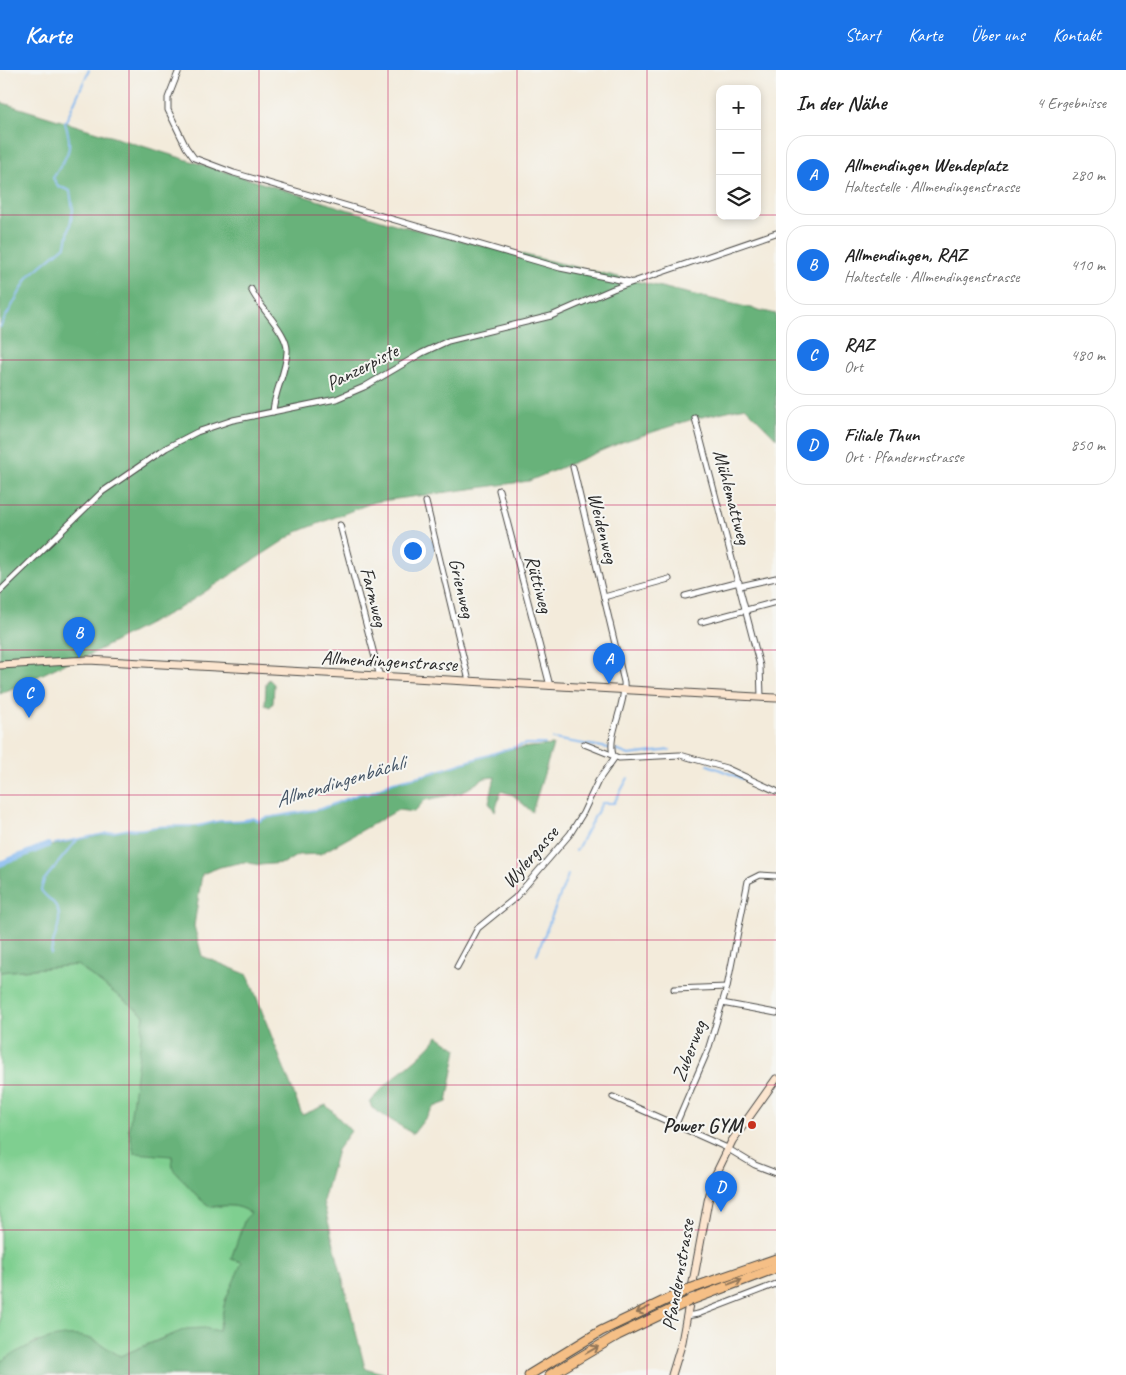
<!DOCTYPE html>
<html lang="de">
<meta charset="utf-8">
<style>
:root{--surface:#fff;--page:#f6f6f6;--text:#222;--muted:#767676;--line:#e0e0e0;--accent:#1a73e8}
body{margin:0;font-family:Caveat,sans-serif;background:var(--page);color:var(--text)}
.controls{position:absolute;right:15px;top:15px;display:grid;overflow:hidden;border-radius:10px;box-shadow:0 2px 8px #0003}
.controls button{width:45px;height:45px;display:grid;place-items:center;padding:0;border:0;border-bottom:1px solid var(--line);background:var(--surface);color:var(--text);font:25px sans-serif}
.you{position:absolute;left:412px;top:480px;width:18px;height:18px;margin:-12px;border:4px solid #fff;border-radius:50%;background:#1a73e8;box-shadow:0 0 0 8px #1a73e833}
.badge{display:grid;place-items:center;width:32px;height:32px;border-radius:50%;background:var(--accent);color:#fff;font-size:16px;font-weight:700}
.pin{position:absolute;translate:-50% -41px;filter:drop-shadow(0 1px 2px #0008)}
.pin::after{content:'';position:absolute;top:26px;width:18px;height:15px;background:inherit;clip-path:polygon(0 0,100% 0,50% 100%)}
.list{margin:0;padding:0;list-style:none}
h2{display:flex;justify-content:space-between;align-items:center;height:65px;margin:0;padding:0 20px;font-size:21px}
h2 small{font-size:16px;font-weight:400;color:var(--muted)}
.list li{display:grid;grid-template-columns:32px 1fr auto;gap:15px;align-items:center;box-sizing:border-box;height:80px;margin:0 10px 10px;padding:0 10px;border:1px solid var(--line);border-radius:20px}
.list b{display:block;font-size:19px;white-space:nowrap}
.list p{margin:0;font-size:16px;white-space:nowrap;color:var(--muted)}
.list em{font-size:16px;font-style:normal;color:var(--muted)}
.icon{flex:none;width:28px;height:28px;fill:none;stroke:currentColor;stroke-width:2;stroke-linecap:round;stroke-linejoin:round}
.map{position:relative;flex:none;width:776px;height:1305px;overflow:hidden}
header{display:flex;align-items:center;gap:30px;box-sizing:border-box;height:70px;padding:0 25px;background:var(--accent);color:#fff}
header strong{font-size:24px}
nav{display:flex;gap:28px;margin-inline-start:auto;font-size:18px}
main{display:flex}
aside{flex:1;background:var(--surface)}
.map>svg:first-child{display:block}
.green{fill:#7fcf90;stroke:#557d5e}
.forest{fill:#67b27a;stroke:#496e52}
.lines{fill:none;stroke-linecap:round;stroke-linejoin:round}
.stream{stroke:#81b8f1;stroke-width:2}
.canal{stroke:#81b8f1;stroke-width:6}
.street-casing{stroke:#494845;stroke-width:7}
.secondary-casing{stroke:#494845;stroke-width:9}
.highway-casing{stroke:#494845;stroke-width:11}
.street{stroke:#fff;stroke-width:5}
.secondary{stroke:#fbe5cf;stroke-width:7}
.highway{stroke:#f5bf86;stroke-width:9}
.highway-bridge-casing{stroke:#494845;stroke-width:11;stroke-linecap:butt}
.highway-bridge{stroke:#f5bf86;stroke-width:9}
.oneway{stroke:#907558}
.grid{fill:none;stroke:#c2185b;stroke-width:1;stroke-opacity:0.55}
.poi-dot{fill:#c8321e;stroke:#f6f6f2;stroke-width:2}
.labels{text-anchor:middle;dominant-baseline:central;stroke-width:4;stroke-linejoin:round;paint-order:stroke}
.street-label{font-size:20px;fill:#2b2b2b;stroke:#f6f6f2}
.poi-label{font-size:20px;font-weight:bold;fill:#2b2b2b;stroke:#f6f6f2;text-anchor:end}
.water-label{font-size:21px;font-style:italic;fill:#455566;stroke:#f6f6f2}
</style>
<header>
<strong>Karte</strong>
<nav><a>Start</a><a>Karte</a><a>Über uns</a><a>Kontakt</a></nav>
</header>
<main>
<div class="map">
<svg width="776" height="1305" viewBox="0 0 776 1305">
<rect width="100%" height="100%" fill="#f6f6f2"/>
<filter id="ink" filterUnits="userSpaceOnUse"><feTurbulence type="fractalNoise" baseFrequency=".02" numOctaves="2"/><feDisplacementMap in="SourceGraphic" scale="10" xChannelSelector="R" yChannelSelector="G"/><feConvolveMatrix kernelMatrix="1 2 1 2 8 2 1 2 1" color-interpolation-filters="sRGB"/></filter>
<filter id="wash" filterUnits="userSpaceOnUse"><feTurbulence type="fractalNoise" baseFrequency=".0096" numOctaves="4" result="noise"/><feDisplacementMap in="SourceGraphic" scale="20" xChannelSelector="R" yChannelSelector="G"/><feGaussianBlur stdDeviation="1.12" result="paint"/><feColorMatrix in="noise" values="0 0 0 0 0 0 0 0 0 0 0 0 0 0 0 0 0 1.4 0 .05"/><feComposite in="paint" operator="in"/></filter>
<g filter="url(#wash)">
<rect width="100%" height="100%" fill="#f3ebdb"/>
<!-- green -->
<path class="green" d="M77,895L144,945L140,987L172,1086L173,1099L200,1129L211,1137C226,1135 238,1134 251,1143L245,1149L231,1189L243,1192L225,1231L219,1261C183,1254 154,1273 120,1286L92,1269L36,1272L0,1292V902Z"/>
<!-- forest -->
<g class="forest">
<path d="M0,32L401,156L776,244V368L745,337L693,349L622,372L529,411L374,432L297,462L183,536L85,587L66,593L0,624Z"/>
<path d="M269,609L274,614L273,633L270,637L265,635L266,614Z"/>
<path d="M553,675L532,742L513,725L501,721L495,742L489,732L495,707L485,708L461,723L425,730L414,742L398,740L320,784L298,785L284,793L260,795L244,792L220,797L202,804L194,856L202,886L248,905L302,1045L326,1035L351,1061L337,1080L323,1131L365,1298L389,1305H0V1292C24,1276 64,1257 93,1270C103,1274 111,1281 120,1286L186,1259L204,1258L219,1261L225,1231L242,1192L231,1189L245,1149L251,1143C239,1134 226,1135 211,1137L200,1129L173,1099L172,1086L134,1083L129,1059L144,945L77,895L0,902V794L36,779L129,759C138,761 147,758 156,757C169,756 183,756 195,756C204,756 213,751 222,751C233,750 243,752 253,748L259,751L265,748L321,739L362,723L367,724L393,712L428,704L509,679Z"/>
<path d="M438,966L457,979L447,1032L434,1037L413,1064L372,1038L370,1033C388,1007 419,992 438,966Z"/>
</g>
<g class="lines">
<!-- stream -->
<g class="stream">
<path d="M0,257L29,206L66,175L73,140L70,121L58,116L53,108C68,85 74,79 65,53L89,0"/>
<path d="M553,669L609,678"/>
<path d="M616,680L629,685L670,680"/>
<path d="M708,695L743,709"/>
<path d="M54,774L129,759C138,761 147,758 156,757C169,756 183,756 195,756C204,756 213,751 222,751C233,750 243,752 253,748L259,751L265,748L321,739L362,723L367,724L393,712L428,704L507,679L526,674H545"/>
<path d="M576,781L602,733H614L628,708"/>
<path d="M51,884C52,868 64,852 57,838C54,831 45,827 41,820L44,810L77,770"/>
<path d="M537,884L568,805"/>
</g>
<!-- canal -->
<path class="canal" d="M0,794L48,775"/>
</g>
</g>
<g filter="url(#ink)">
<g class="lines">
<defs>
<g id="street">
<path d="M179,0L168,28V40L186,77L194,88L234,103L560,198L630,212"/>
<path d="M251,219C259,238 289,263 287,282C286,303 274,322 273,342"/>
<path d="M695,348L760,596L761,627"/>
<path d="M573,397L624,612C626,635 607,665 613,685"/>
<path d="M499,420L550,616"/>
<path d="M426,432L469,611"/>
<path d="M340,455L380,607"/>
<path d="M740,516L776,508"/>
<path d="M0,521L102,422L166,378L197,362L233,350L336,329L364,317L422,283L448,271L551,246L613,219L776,163"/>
<path d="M685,526L739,512"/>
<path d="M604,527L669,509"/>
<path d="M701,552L776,532"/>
<path d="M584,674L619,688L680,685L726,698L776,721"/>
<path d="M457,897L478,858L515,828L570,764L583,743L598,711L615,687"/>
<path d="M674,919L727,917"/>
<path d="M722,933L776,943"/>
<path d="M613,1027L725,1077L755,1095L776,1103"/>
<path d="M676,1054L708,980L727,917L748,811L760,805L776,806"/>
<path d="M687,1246L698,1244L776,1214"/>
</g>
<g id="secondary">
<path d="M0,595L88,590L776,628"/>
<path d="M672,1305L682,1272L708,1131L715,1106L732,1071L776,1009"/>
</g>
<g id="highway">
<path d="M698,1216L776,1189"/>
<path d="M691,1230L776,1198"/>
<path d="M529,1305L601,1261L687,1220"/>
<path d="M550,1305L618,1265L685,1233"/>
</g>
</defs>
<!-- street casing -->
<use href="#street" class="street-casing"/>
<!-- secondary casing -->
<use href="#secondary" class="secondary-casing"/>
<!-- highway casing -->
<use href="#highway" class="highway-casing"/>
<!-- street -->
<use href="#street" class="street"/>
<!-- secondary -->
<use href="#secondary" class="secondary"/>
<!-- highway -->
<use href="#highway" class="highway"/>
<defs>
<g id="highway-bridge">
<path d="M687,1220L698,1216"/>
<path d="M685,1233L691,1230"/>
</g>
</defs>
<!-- highway-bridge casing -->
<use href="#highway-bridge" class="highway-bridge-casing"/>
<!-- highway-bridge -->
<use href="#highway-bridge" class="highway-bridge"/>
</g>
<!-- one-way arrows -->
<defs><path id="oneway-shaft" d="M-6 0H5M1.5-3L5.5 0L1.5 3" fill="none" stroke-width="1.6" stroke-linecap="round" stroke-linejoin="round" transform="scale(1.25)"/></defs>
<g class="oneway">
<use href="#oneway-shaft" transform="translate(735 1212) rotate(-21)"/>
<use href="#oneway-shaft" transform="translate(643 1240) rotate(154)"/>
<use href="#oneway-shaft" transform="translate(592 1280) rotate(-30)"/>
</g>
</g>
<!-- grid -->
<path class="grid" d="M129,0V1305M259,0V1305M388,0V1305M517,0V1305M647,0V1305M0,145H720M757,145H776M0,290H776M0,435H776M0,580H776M0,725H776M0,870H776M0,1015H776M0,1160H776"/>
<!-- markers -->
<circle class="poi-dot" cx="752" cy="1055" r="5"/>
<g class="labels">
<!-- street labels -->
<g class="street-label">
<text transform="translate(362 297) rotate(-27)">Panzerpiste</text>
<text transform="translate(732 427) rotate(75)">Mühlemattweg</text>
<text transform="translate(603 458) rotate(76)">Weidenweg</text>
<text transform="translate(539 514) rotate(75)">Rüttiweg</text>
<text transform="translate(462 518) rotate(77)">Grienweg</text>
<text transform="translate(374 527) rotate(76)">Farmweg</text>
<text transform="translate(389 591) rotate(3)">Allmendingenstrasse</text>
<text transform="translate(530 787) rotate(-49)">Wylergasse</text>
<text transform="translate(689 981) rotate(-69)">Zuberweg</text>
<text transform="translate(678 1205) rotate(-80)">Pfandernstrasse</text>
</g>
<!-- poi labels -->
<g class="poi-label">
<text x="742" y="1055">Power GYM</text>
</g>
<!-- water labels -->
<g class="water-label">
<text transform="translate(340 711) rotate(-17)">Allmendingenbächli</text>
</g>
</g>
</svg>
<div class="controls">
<button>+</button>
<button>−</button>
<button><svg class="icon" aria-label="layers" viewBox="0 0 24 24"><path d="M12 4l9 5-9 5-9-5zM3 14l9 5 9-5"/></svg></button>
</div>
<div class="you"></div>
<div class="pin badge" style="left:609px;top:614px">A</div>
<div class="pin badge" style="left:79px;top:588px">B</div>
<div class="pin badge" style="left:29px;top:648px">C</div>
<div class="pin badge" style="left:721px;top:1142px">D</div>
</div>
<aside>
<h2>In der Nähe<small>4 Ergebnisse</small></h2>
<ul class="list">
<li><span class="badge">A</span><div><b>Allmendingen Wendeplatz</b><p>Haltestelle · Allmendingenstrasse</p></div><em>280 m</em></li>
<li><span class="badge">B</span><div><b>Allmendingen, RAZ</b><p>Haltestelle · Allmendingenstrasse</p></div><em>410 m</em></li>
<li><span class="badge">C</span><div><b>RAZ</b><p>Ort</p></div><em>480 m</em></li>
<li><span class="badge">D</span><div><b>Filiale Thun</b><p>Ort · Pfandernstrasse</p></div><em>850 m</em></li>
</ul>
</aside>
</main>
